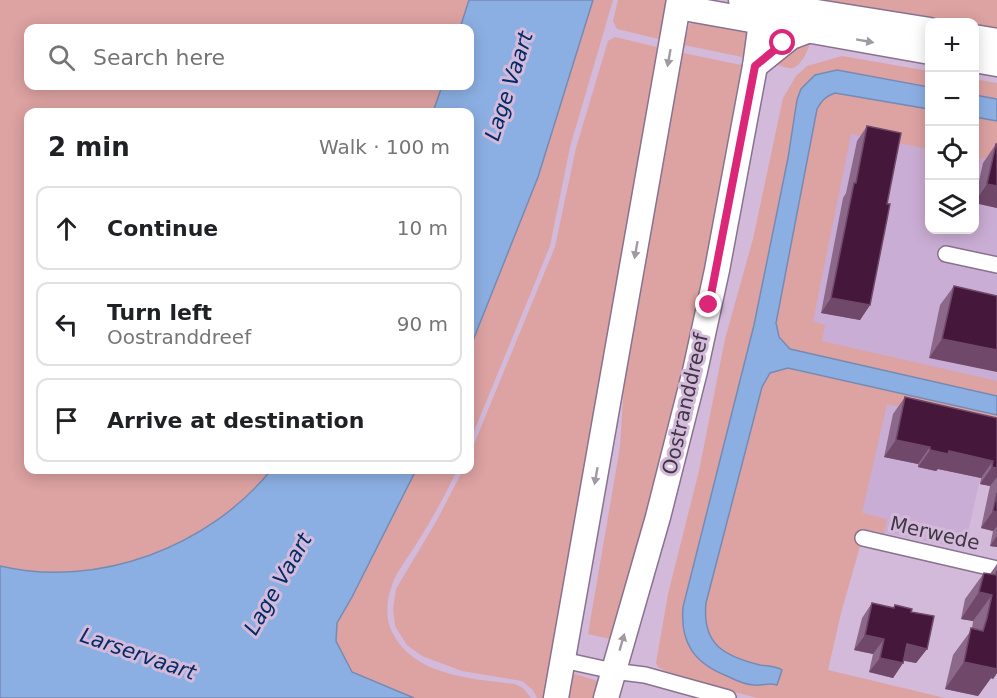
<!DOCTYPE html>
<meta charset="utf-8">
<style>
:root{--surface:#fff;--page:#f6f6f6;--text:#202124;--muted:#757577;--line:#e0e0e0}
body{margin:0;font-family:"DejaVu Sans",sans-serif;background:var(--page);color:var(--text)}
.controls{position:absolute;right:18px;top:18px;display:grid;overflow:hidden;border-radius:12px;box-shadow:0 3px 15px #0003}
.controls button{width:54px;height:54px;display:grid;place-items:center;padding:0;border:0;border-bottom:2px solid var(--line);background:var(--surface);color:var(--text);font:30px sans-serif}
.stop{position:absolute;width:18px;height:18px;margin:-14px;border:4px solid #db2777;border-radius:50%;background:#fff}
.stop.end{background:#db2777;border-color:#fff;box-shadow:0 2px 6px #0008}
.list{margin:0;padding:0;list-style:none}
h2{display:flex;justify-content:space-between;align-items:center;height:78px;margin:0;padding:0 24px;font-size:26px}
h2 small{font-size:20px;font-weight:400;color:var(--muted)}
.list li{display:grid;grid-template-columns:39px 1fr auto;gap:18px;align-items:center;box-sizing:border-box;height:84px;margin:0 12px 12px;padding:0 12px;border:2px solid var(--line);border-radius:12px}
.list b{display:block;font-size:22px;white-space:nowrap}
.list p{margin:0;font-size:20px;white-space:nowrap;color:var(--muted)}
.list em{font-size:20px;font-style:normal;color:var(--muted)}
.icon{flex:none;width:33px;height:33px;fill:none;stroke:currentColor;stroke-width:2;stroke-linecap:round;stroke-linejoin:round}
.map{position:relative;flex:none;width:997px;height:698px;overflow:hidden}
.search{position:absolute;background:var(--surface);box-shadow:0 3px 15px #0003;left:24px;top:24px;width:450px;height:66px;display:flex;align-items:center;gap:15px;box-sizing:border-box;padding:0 21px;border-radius:12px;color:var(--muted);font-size:22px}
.panel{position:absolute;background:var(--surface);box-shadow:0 3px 15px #0003;left:24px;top:108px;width:450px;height:366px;border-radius:12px}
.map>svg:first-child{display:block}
.built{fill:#caadd4}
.green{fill:#dda2a2}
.water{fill:#8cafe3;stroke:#768bb3;stroke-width:1.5}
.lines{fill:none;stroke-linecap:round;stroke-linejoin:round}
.minor-casing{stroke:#897290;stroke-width:18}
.primary-casing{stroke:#897290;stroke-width:27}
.minor{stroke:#fff;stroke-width:15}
.primary{stroke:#fff;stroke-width:24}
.wall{fill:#8c688a}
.shaded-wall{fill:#70486a}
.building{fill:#45173a;stroke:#70486a;stroke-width:1.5}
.oneway{fill:#a09ba2}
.route{stroke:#db2777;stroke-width:8}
.labels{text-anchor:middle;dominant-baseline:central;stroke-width:6;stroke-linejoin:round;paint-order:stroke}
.street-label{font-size:20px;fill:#413744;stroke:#d3bada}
.water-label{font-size:21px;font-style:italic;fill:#002b67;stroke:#d3bada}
</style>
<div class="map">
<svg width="997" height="698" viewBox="0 0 997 698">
<rect width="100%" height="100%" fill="#d3bada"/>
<!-- built -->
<path class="built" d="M839,115L929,131L930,230H974L975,139L997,143V406L964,549L856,527L888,384L796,362Z"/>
<!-- green -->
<g class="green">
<path d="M0,0H469L460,28H28V86H442L433,112H28V470H271C209,547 98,589 0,566Z"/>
<path d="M593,0H613L570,147L550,246L470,441V348L482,320Z"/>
<path d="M618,0H670L663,40L617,29L613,21Z"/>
<path d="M825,0H997V32L975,28L974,22H947Z"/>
<path d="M694,21L752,28L747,58L684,45L689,25Z"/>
<path d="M615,37L661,48L545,698H537L533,690L522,681L462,671L422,656L407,645L395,626L393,609L396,589L437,520L463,470H470V454L555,247L576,148L608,41Z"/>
<path d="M810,41C809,49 802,65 793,68C789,69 782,66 777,65L792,50Z"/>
<path d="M683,53L746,66L673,421L614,640L588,634L620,447L624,383Z"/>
<path d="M842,56L929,71V87L837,70L808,81L801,89L797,100L788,158L754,325L683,607L682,620L687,643L699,659L755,686L769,682L780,668C738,661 701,656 706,603L762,387L770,373L788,368L997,415V429L887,404L862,513L887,519L884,533L865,529L841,613L828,670L945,698H757L675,676L658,667L656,663L668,594L699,471L725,339L753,239L783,98L796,76L807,66Z"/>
<path d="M974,79L997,83V99L975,95Z"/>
<path d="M835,93L929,109V149L851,134L813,321L825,325L822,341L997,381V396L790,349L779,337L776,323L817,109C822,100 826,96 835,93Z"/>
<path d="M974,117L997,121V160L981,158L976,177H974Z"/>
<path d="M416,470H457C445,496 431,521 415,546C407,559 397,571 392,585C386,601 385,619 393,634C415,676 473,679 515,684L523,688L531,698H414L352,672L343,657L336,641L337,623L352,597Z"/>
<path d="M572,673L601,682L597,698H567Z"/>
</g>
<!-- water -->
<g class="water">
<path d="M469,0H593L538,177L470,348V112H433L442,86H470V28H460Z"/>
<path d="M837,70L929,87V109L835,93C826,96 822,100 817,109L776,323L779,337L790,349L997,396V415L788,368L770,373L762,387L706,603C702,644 723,656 760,665C767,666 776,666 782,670L777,685C767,682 764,686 754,685C746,685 735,680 727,676C694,663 680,643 683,607L754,325L788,158L797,100L801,89L815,75Z"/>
<path d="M975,95L997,99V121L975,117Z"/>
<path d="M271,470H416L352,597L337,623L336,641L352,672L414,698H0V566C98,589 209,547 271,470Z"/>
</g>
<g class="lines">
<defs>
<g id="minor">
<path d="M946,254L997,265"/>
<path d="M863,538L997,569"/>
<path d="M563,660L613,671L645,675L728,698"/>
</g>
<g id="primary">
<path d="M741,0L930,30"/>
<path d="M678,7L930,52"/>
<path d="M974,37L997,41"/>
<path d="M974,60L997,64"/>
<path d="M755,66L791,37L807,31"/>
<path d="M556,698L679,0"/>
<path d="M606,698L658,517L695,371L717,270L755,66L764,0"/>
</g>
</defs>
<!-- minor casing -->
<use href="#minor" class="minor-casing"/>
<!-- primary casing -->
<use href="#primary" class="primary-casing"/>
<!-- minor -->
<use href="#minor" class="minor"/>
<!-- primary -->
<use href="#primary" class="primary"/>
</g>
<!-- wall -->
<g class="wall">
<path d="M867,126L887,204L870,305L860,320L821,313L843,198L846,193L857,141Z"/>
<path d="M996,144H997V208L975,203V199L983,163Z"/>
<path d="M954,286L997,296L929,358L940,305Z"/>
<path d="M905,397L997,418V547L990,546L993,531L981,528L990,486L980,484L981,478L938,469L936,471L918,467V464L884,457L893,414Z"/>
<path d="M997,564V673L993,679L991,678L978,696L945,689L953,655L972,629L973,621L961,619L965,599L984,573L990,574Z"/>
<path d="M872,603L893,608L895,605L911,612L927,649L916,663L904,661L903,663L893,678L869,672L873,654L854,650L862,618Z"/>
</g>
<!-- shaded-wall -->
<g class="shaded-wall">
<path d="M987,184L997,186V208L975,203V202Z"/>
<path d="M831,298L870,305L860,320L821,313Z"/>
<path d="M942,339L997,350V372L929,358Z"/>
<path d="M896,440L930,447L918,464L884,457Z"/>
<path d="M930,450L949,451L993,461L981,478L938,469L936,471L918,467Z"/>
<path d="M992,467L997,468V477L990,486L980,484Z"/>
<path d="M993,511L997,512V526L993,531L981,528Z"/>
<path d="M997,536V547L990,546Z"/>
<path d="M979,592L992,595L973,621L961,619Z"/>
<path d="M865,635L884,639L873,654L854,650Z"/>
<path d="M907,644L927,649L916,663L897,659Z"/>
<path d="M997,656V673L993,679L991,678L978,696L945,689L964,662Z"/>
<path d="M880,658L903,663L893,678L869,672Z"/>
</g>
<!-- building -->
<g class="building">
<path d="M867,126L901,133L887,204H890L870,305L831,298L854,183H856Z"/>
<path d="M996,144H997V186L987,184Z"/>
<path d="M954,286L997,296V350L942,339Z"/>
<path d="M905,397L997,418V468L992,467L993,461L949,451L948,454L930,450V447L896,440Z"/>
<path d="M997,493V512L993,511Z"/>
<path d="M997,571V669L964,662L971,628L983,631L987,618L992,595L979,592L984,573L996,575Z"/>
<path d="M872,603L894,608L895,605L912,609L911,612L934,616L927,649L907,644L903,663L880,658L884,639L865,635Z"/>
</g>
<!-- one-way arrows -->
<defs><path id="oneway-solid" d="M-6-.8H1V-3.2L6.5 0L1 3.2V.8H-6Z" transform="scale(1.5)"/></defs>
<g class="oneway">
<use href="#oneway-solid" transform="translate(865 41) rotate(10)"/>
<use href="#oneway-solid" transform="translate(669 58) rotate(100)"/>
<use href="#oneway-solid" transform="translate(636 250) rotate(100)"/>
<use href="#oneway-solid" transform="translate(596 476) rotate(100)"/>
<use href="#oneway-solid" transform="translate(622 642) rotate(-74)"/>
</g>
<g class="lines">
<!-- route -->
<path class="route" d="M709,305L755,66L783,43"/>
</g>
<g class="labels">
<!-- street labels -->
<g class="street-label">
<text transform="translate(685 404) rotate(-77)">Oostranddreef</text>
<text transform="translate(935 533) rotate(13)">Merwede</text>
</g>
<!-- water labels -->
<g class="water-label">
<text transform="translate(509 86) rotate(-72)">Lage Vaart</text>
<text transform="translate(278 584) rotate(-60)">Lage Vaart</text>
<text transform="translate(138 654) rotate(19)">Larservaart</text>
</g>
</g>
</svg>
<div class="controls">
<button>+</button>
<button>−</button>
<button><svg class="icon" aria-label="locate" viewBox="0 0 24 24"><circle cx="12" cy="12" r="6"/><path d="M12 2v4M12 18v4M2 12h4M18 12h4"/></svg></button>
<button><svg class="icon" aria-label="layers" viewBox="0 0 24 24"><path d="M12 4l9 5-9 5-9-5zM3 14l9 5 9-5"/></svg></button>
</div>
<div class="stop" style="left:783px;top:43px"></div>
<div class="stop end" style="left:709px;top:305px"></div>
<div class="search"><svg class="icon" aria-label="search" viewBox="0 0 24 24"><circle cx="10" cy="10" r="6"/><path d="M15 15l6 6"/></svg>Search here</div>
<section class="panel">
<h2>2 min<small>Walk · 100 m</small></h2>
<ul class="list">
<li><svg class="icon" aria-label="ahead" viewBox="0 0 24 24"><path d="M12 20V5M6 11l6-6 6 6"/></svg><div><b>Continue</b></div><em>10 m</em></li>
<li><svg class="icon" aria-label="left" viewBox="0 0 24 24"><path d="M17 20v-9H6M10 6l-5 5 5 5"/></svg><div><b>Turn left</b><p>Oostranddreef</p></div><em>90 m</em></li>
<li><svg class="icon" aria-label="arrive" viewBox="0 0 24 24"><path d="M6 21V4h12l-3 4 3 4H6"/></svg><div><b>Arrive at destination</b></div></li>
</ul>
</section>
</div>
